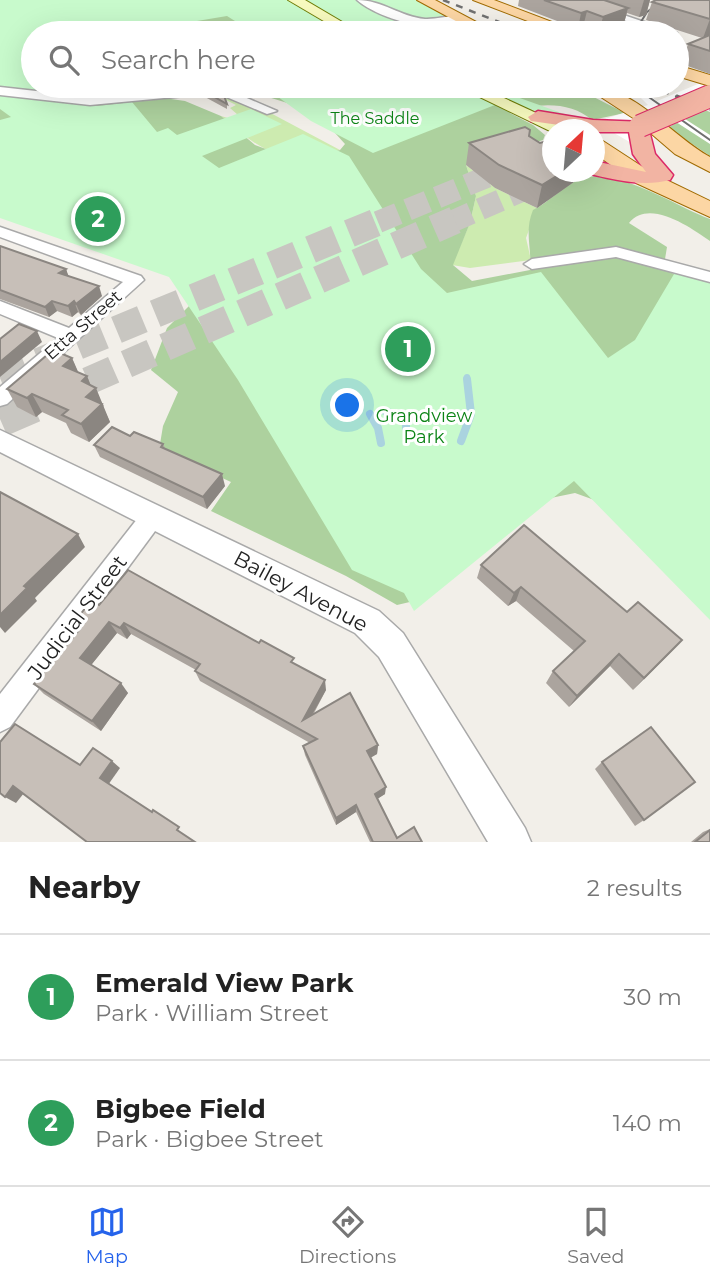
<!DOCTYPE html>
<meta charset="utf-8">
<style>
:root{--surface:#fff;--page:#f6f6f6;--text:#222;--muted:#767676;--line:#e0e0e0;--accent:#2563eb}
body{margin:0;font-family:Montserrat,sans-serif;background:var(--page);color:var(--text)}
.compass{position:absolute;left:542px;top:119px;width:63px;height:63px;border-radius:50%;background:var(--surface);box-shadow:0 7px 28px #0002;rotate:26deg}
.you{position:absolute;left:348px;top:406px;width:24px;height:24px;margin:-18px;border:5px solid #fff;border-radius:50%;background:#1a73e8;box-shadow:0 0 0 10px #1a73e833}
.badge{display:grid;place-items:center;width:46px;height:46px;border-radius:50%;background:var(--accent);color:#fff;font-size:23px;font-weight:700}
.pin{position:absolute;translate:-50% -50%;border:4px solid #fff;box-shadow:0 2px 7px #0006}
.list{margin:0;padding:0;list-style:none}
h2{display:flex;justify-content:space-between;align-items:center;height:91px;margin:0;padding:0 28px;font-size:30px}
h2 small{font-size:23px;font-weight:400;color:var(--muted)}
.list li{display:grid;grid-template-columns:46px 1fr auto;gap:21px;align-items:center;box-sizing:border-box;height:126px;padding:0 28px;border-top:2px solid var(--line)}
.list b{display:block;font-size:26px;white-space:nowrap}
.list p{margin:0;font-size:23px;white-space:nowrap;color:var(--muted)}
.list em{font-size:23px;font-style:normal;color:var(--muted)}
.icon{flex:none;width:38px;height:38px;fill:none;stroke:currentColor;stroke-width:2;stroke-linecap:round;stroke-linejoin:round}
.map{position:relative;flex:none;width:710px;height:842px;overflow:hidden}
.search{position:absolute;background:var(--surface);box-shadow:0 7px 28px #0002;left:21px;right:21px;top:21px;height:77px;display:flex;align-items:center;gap:18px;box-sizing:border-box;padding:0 24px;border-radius:38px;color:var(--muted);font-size:26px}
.sheet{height:343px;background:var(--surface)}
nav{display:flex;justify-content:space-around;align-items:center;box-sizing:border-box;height:98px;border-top:2px solid var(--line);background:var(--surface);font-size:19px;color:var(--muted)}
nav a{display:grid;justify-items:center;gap:4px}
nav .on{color:var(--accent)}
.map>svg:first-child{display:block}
.grass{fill:#cdebb0}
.forest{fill:#add19e}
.park{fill:#c8facc}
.pier{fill:#fff}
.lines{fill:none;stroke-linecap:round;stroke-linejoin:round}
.stream-far1{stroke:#aad3df;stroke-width:6}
.stream{stroke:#aad3df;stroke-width:8}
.trunk-tunnel-far2{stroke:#c8c6c1;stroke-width:22;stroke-dasharray:22 10;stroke-linecap:butt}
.trunk-tunnel-far1{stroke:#c8c6c1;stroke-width:28;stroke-dasharray:28 14;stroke-linecap:butt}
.trunk-tunnel{stroke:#c8c6c1;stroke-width:36;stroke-dasharray:36 18;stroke-linecap:butt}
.minor-casing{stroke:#a9a9a9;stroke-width:3}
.tertiary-casing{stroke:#a9a9a9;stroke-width:3}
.secondary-casing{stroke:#707d05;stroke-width:2}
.primary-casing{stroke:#a06b00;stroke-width:2}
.trunk-casing{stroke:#dc2a67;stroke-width:3}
.minor{fill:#fff;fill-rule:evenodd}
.tertiary{fill:#fff;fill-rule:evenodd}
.secondary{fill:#f7fabf;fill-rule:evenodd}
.primary{fill:#fcd6a4;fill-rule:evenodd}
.trunk{fill:#f2b4a3;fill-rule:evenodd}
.tram{stroke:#707070;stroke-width:2}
.rail-far1{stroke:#707070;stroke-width:2.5;stroke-dasharray:7 7;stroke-linecap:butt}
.rail{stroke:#707070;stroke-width:3.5;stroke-dasharray:9 9;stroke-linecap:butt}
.trunk-bridge-far1-casing{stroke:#dc2a67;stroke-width:18;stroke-linecap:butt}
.trunk-bridge-casing{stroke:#dc2a67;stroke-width:24;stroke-linecap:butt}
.trunk-bridge-far1{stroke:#f2b4a3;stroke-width:17}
.trunk-bridge{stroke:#f2b4a3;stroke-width:22}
.wall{fill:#aba49e}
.shaded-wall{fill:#8b8681}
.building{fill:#c7bfb8;stroke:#8b8681;stroke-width:2}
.labels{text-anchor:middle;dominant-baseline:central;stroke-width:6;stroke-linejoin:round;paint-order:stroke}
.far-park-label{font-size:16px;fill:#0c8416;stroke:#fff}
.street-label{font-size:18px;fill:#222;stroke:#fff}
.park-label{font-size:18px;fill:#0c8416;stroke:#fff}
.near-street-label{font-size:21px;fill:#222;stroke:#fff}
</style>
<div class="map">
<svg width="710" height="842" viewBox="0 0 710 842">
<rect width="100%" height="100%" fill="#f2efe9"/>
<!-- grass -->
<g class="grass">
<path d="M216,91L263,109L340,150C331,153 319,159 308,159C275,162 244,137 221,116L231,119L238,115L230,108L236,105L220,97L196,94Z"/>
<path d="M466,165L495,188L537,208L526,238L531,260L470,268L452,265L470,223L476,196Z"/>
</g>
<!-- forest -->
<g class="forest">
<path d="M0,0H355L419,27L452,28L453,33H33V86L39,89L76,102L157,97L185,101L221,116L255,145L282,155L308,159L340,150L345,144L316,112L265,96L258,86H544L547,87L539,92L549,98L580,90L625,113L592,120C571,101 535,102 510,113L533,125L545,135L543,140L466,165L476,196L470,223L453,265L472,281L530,270C532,247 524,232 533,210C549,202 562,187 578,180C612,163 677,207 710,219V241C690,227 649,198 629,223L667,247L665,259L657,265L687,281L597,501L575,493L541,500L414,601L397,605L346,576L211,511L231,482L178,458L160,444L163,426L178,392L151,370L167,328L194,301L193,288L0,184Z"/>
<path d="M705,110L710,112V156L667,127Z"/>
</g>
<!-- park -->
<g class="park">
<path d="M0,0H417L456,21L396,33H254L227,16L191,22L152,33H33V86H48L54,95L0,86Z"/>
<path d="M263,86H524L534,91L517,97L570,116L542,113L505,101L373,153L311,121Z"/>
<path d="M0,94L97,106L132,102L157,132L168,128L177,135L251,109L282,124L202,156L219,168L303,134L349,156L421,269L447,293L541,272L608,358L635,340L677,269L710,278V620L574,481L414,611L404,593L352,570L238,380L169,277L0,218V120L11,117L0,109Z"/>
</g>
<!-- pier -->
<path class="pier" d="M710,79V108L685,119L710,135V144L676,122L653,139L650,154L592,120L605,119L648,105L629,86H639L657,101Z"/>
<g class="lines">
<!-- stream-far1 -->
<path class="stream-far1" d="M467,377V381"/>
<!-- stream -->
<g class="stream">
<path d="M386,412L396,414L406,422V428"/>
<path d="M370,414L378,428L381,443"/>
<path d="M461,441L471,414L467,379"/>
</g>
<!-- trunk-tunnel-far2 -->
<g class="trunk-tunnel-far2">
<path d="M378,222L525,161"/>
<path d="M451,222L565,172"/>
</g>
<!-- trunk-tunnel-far1 -->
<g class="trunk-tunnel-far1">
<path d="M0,378L382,220"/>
<path d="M88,381L455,220"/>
</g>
<!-- trunk-tunnel -->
<path class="trunk-tunnel" d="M0,419L92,379"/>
<defs>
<g id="minor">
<path d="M564,0H579L677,33H662Z"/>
<path d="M710,38V45L677,60V53Z"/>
<path d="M219,86L277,111L267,114L217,93L90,105L0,95V87L90,97Z"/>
<path d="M0,227L141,276L144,280L7,404L0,406V387L58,338L0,314V301L69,328L123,282L0,237Z"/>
<path d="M616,247L710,272V282L616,257L532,269L524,264L532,259Z"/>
<path d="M153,506L161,509L165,516L161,523L10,727L0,732V694L145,509Z"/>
</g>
<g id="tertiary">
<path d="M357,0C382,0 401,17 425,19C438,20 458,12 467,19C443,38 378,19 357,0Z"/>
<path d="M0,430L379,611L403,633L525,828L531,842H488L379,657L355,633L0,452Z"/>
</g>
<g id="secondary">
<path d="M288,0H305L361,33H344Z"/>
<path d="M457,86H478L573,130L552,132Z"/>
</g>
<g id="primary">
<path d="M417,0H435L497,33H478Z"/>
<path d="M473,0H494L581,33H559Z"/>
<path d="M677,65L710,75V86L677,76Z"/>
<path d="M584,86C633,84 670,135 710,157V172L675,154L633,118Z"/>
<path d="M594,139L603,141L652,173L710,201V217L636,183L594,153Z"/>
</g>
<path id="trunk" d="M538,111L593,120L647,122L655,154L673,175L670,180C643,187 615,180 586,173L594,172V161L646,172L633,154L629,132H594V130L531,121L528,117Z"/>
</defs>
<!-- minor casing -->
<use href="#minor" class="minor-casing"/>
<!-- tertiary casing -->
<use href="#tertiary" class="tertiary-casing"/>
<!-- secondary casing -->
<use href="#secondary" class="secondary-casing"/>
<!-- primary casing -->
<use href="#primary" class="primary-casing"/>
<!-- trunk casing -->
<use href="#trunk" class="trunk-casing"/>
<!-- minor -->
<use href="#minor" class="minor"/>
<!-- tertiary -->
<use href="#tertiary" class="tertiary"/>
<!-- secondary -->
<use href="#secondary" class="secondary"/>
<!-- primary -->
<use href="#primary" class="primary"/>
<!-- trunk -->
<use href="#trunk" class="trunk"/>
<!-- tram -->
<g class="tram">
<path d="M634,33L647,12L663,0"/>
<path d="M633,86L710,140"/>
</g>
<!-- rail-far1 -->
<g class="rail-far1">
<path d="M443,0L527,33"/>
<path d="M649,86L680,98"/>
</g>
<!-- rail -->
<path class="rail" d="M676,96L710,109"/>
<defs>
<path id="trunk-bridge-far1" d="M706,98L710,96"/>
<path id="trunk-bridge" d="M640,126L710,96"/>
</defs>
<!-- trunk-bridge-far1 casing -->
<use href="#trunk-bridge-far1" class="trunk-bridge-far1-casing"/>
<!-- trunk-bridge casing -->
<use href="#trunk-bridge" class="trunk-bridge-casing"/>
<!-- trunk-bridge-far1 -->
<use href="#trunk-bridge-far1" class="trunk-bridge-far1"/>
<!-- trunk-bridge -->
<use href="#trunk-bridge" class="trunk-bridge"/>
</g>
<!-- wall -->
<g class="wall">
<path d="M519,0H650L646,15L639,17L627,13L624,23L599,32L583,27L578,29L518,6Z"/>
<path d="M710,0V74L682,64L688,44L702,38L646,20L652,2Z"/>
<path d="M204,91L227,104V109L205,97Z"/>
<path d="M529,136L552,172H580L578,179L537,208L495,188L466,165L469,143Z"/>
<path d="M0,246L66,269L68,276L102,296L81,315L78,312L72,317L57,311L49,317L0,299Z"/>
<path d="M72,358L78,373L87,376L91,386L104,406L103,407L110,422L89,442L71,433L66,423L42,412L36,417L17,407L7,389Z"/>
<path d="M130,436L163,444L165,448L225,486L207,509L100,457L94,445Z"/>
<path d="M481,565L627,612L682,640L633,690L610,666L569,707L546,683L553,671L574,651L516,601L508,606L477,578Z"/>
<path d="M99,605L295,664L326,690L313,715L378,745L377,754L370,757L385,794L377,799L397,838L422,842H370L356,812L336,825L305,755L303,746L310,743L200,681L195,671L196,670L131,634L127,639L117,633L91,665L128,693L101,731L44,694L34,684L78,632L73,624Z"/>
<path d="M602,762L644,820L635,826L595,769Z"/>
<path d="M710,829V842H691L703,832Z"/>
</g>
<!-- shaded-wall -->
<g class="shaded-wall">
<path d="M644,0H650L646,15L639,17Z"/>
<path d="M628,8L624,23L599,32L603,17Z"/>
<path d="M587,11L583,27L578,29L581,13Z"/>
<path d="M710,19V36L703,38Z"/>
<path d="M563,172H580L578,179L537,208L542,185Z"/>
<path d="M66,269L70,280L59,273Z"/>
<path d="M99,286L102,296L81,315L76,304Z"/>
<path d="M52,301L57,311L49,317L45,307Z"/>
<path d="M74,301L78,312L72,317L68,306Z"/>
<path d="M37,331L42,342L0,377V362Z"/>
<path d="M72,358L80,376L63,366Z"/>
<path d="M87,376L93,391L96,388L110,422L89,442L81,424L86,397L82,381Z"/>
<path d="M32,394L42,412L36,417L27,398Z"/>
<path d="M222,474L225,486L207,509L203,497Z"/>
<path d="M78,534L85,547L35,598L37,601L5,633L0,627V615L24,586Z"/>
<path d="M521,587L516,601L508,606L514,593Z"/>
<path d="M109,622L117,633L88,669L80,658Z"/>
<path d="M124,623L131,634L127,639L120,628Z"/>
<path d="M682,640L671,652L633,690L644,678Z"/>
<path d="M619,654L610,666L569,707L577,696Z"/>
<path d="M325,680L326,690L304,729L303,720Z"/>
<path d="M121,683L128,693L101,731L92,721Z"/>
<path d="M378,745L377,754L367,760V751Z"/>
<path d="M112,761L120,768L108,785L100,778Z"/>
<path d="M13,786L24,793L16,803L5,797Z"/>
<path d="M386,787L385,794L374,801L375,794Z"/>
<path d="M356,805V812L336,825V818Z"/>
</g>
<!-- building -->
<g class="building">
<path d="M544,0H604L628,8L603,17L587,11L581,13Z"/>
<path d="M656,0H710V19L652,2Z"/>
<path d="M710,35V51L688,44Z"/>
<path d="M216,90L223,93L227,104L204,91Z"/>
<path d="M525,127L530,130L529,136L540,143L551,140L552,141V172H563L542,185L499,165L469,143Z"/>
<path d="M0,246L66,269L59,273L99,286L76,304L74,301L68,306L52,301L45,307L0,290Z"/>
<path d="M19,324L37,331L0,362V339Z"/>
<path d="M53,350L72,358L63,366L87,376L82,381L96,388L86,397L102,404L81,424L62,415L68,410L32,394L27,398L7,389Z"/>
<path d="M112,427L130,436L134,432L163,444L161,447L222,474L203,497L94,445Z"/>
<path d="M0,492L78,534L24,586L27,588L0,615Z"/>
<path d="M524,525L627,612L638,602L682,640L644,678L619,654L577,696L553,671L585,641L521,587L514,593L481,565Z"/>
<path d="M128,570L259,643L261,640L294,658L291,662L325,680L303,720L350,693L378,745L367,751L386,787L375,794L397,838L414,827L422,842H373L356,805L336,818L303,746L317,739L195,671L200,664L124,623L120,628L109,622L80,658L121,683L92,721L34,684L80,629L73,624L86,607L91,601L99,605Z"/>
<path d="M15,724L80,765L93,748L112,761L100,778L152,812L153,810L179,827L177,830L195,842H87L13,786L5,797L0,793V742Z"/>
<path d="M651,727L695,782L644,820L602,762Z"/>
<path d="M710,830V842H695Z"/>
</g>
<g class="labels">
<!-- far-park labels -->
<g class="far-park-label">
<text x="375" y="118">The Saddle</text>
</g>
<!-- street labels -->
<g class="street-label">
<text transform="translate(83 325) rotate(-41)">Etta Street</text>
</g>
<!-- park labels -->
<g class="park-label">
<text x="424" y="416">Grandview<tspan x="424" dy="21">Park</tspan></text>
</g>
<!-- near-street labels -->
<g class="near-street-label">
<text transform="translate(301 591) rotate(28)">Bailey Avenue</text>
<text transform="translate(77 617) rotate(-53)">Judicial Street</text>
</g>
</g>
</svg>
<svg class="compass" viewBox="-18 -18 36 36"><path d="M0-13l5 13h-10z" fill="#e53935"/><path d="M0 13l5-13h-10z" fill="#767676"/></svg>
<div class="you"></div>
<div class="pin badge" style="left:408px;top:349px;background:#2e9e5b">1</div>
<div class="pin badge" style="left:98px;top:219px;background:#2e9e5b">2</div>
<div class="search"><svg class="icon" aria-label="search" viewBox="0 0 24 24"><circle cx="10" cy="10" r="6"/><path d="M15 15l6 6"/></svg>Search here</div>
</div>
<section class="sheet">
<h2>Nearby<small>2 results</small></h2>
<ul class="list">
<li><span class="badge" style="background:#2e9e5b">1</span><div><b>Emerald View Park</b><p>Park · William Street</p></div><em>30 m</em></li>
<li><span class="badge" style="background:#2e9e5b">2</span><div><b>Bigbee Field</b><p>Park · Bigbee Street</p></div><em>140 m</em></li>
</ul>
</section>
<nav>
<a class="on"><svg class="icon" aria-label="map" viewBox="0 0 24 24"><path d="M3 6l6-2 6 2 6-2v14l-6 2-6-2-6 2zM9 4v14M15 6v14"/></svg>Map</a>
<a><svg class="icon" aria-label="directions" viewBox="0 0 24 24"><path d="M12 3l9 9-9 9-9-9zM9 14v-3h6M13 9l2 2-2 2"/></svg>Directions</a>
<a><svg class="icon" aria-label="saved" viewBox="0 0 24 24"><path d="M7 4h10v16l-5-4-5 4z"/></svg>Saved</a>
</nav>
